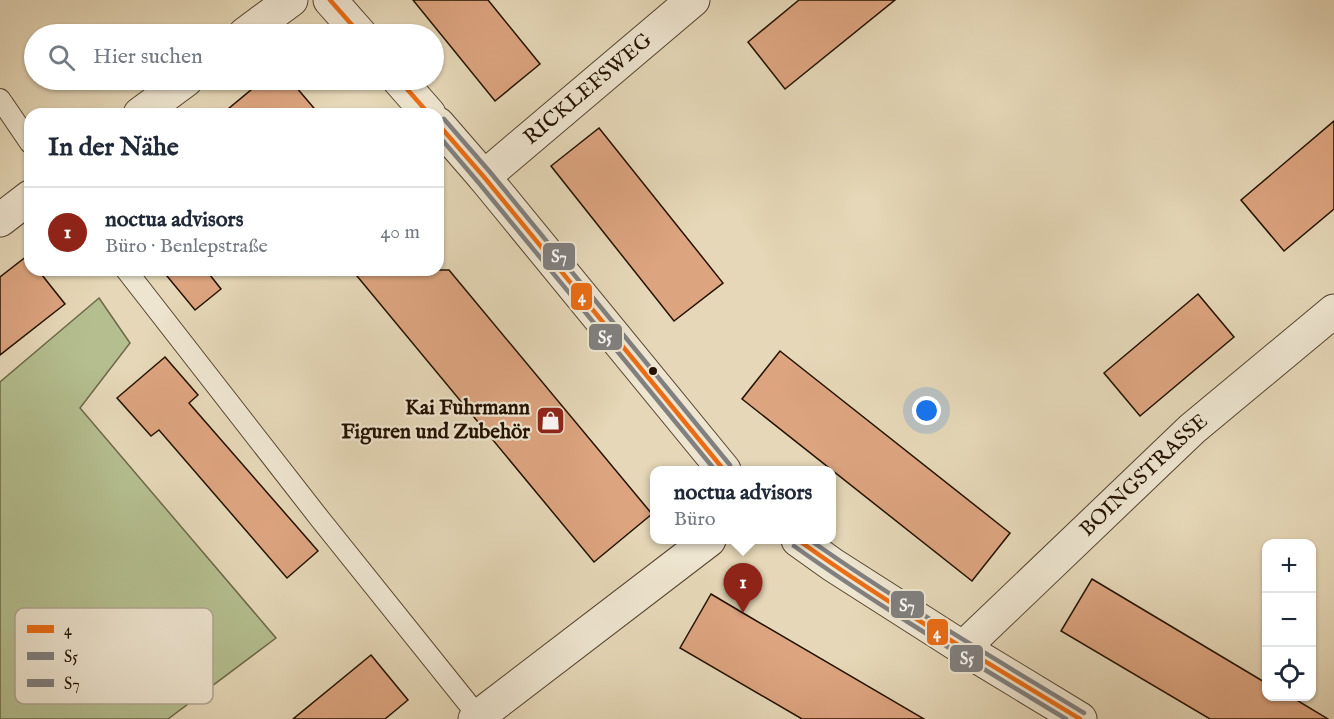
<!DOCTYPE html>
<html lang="de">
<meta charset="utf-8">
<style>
:root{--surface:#fff;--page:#f6f6f7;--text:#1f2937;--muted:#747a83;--line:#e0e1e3;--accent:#8f2418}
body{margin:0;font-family:"IM FELL English",serif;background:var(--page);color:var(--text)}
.controls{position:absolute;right:18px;bottom:18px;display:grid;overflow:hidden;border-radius:12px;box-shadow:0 2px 4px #0004}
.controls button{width:54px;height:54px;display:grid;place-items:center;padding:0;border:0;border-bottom:2px solid var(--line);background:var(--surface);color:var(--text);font:30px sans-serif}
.you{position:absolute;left:927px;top:411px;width:21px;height:21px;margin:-15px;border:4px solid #fff;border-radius:50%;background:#1a73e8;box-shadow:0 0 0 9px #1a73e833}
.badge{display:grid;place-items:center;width:39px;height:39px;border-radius:50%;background:var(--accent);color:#fff;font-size:20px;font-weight:700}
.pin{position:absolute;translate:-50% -50px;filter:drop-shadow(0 2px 3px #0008)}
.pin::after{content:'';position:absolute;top:32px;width:21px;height:18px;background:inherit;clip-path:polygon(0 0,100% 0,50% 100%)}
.popup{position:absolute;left:650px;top:466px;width:186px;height:78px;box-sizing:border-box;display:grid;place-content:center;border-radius:12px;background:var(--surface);filter:drop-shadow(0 2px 4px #0005);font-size:20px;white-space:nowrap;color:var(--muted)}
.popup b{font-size:22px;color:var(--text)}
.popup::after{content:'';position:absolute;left:50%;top:100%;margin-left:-12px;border:12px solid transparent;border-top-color:var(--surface)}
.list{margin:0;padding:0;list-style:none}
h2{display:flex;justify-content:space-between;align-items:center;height:78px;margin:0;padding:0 24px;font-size:26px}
h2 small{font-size:20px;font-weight:400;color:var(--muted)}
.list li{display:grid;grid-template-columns:39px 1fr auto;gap:18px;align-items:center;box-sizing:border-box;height:90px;padding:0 24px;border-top:2px solid var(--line)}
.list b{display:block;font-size:22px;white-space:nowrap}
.list p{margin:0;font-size:20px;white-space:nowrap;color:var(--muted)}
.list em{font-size:20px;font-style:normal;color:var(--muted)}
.icon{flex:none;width:33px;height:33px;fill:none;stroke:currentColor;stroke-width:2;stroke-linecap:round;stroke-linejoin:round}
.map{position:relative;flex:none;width:1334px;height:719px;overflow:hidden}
.search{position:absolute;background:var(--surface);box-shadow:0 2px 4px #0004;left:24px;top:24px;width:420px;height:66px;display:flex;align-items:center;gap:15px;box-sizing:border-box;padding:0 21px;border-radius:33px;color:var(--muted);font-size:22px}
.panel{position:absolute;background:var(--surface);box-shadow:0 2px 4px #0004;left:24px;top:108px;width:420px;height:168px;border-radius:18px}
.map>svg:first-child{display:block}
.green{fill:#b4be8f;stroke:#6c6848;stroke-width:1.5}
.building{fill:#dca47f;stroke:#241101;stroke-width:1.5}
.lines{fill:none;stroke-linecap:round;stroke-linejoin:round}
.service-casing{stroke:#54422e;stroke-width:22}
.minor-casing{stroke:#54422e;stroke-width:35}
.service{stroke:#eee5d0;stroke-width:20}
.minor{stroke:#eee5d0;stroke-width:33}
.bus-1-casing{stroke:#eee5d0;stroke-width:9}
.bus-2-casing{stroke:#eee5d0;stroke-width:9}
.bus-3-casing{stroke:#eee5d0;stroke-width:9}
.bus-1{stroke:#ea6d15;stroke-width:4.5}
.bus-2{stroke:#808080;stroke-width:4.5}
.bus-3{stroke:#808080;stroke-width:4.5}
.bus-dot{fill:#241101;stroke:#eee5d0;stroke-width:2}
.labels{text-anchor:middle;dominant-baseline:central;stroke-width:4.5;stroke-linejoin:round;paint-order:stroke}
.street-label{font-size:21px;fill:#241101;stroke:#eee5d0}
.poi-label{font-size:21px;font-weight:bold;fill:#241101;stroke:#eee5d0;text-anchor:end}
.key{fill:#eee5d0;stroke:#b1a592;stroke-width:1.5}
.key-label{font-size:16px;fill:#241101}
.line-badge{stroke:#eee5d0;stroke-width:2}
.badge-label{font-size:16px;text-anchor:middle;font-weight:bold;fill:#fff}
</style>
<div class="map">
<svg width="1334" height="719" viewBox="0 0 1334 719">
<rect width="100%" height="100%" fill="#e5d7b7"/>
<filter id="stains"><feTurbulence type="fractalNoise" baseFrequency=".00333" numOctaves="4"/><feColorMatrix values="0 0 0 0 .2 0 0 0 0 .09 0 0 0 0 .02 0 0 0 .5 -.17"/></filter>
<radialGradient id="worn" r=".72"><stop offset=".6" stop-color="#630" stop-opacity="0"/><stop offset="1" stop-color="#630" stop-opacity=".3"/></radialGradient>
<!-- green -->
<path class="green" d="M99,298L130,343L80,408L276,638L168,719H0V382Z"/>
<!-- building -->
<g class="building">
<path d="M413,0H488L540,64L495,101Z"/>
<path d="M799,0H895L785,89L748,42Z"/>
<path d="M263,80H290L319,114H222Z"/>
<path d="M1334,121V209L1284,251L1241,200Z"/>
<path d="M599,128L723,283L674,321L551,166Z"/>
<path d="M27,256L30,259V270H38L65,304L0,355V277Z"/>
<path d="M162,270H206L221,289L195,310Z"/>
<path d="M352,270H449L652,514L594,562Z"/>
<path d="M1198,294L1234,337L1140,416L1104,373Z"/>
<path d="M780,351L1010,533L972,581L742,399Z"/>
<path d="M165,357L198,395L189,403L318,551L287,578L159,430L151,436L117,398Z"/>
<path d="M1092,579L1266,683V696H1290L1328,719H1210L1061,631Z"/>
<path d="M711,594L743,613L924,719H802L680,648Z"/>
<path d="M371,655L408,700L385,719H293Z"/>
</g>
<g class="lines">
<defs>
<g id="service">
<path d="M0,99L30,143"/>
<path d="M126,270L320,519L478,716"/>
</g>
<g id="minor">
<path d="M330,0L360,34"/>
<path d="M245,34L291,0"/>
<path d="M399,80L429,114"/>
<path d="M140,114L186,80"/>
<path d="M438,124L484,177L724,470"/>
<path id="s1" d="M484,177L693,0"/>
<path d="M0,220L30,197"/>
<path d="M798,540L833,565L963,648L1080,719"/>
<path id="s2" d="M963,648L1192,429L1334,311"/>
<path d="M475,719L709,540"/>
</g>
</defs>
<!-- service casing -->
<use href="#service" class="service-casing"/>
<!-- minor casing -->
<use href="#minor" class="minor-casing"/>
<!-- service -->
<use href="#service" class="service"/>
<!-- minor -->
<use href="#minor" class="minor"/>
<defs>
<g id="bus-1">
<path d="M330,0L360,34"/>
<path d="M399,80L429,114"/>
<path d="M438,124L484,177L724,470"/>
<path d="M798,540C889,605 985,661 1080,719"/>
</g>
<g id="bus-2">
<path d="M438,135L478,182L715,470"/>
<path d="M794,546C881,608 974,663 1066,719"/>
</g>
<g id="bus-3">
<path d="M444,119L490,172L730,465"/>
<path d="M810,540C898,602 992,657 1084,713"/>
</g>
</defs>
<!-- bus-1 casing -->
<use href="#bus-1" class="bus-1-casing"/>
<!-- bus-2 casing -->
<use href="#bus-2" class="bus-2-casing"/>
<!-- bus-3 casing -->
<use href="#bus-3" class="bus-3-casing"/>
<!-- bus-1 -->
<use href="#bus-1" class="bus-1"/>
<!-- bus-2 -->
<use href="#bus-2" class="bus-2"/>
<!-- bus-3 -->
<use href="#bus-3" class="bus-3"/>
</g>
<!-- icons -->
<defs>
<symbol id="shop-square" viewBox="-11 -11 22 22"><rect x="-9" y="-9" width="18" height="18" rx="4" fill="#8f2418" stroke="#eee5d0"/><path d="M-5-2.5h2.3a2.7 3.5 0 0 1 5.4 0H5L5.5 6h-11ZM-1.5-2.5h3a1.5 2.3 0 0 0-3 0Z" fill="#fff"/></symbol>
</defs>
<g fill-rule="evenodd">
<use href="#shop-square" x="534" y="404" width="33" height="33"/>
</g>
<!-- markers -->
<circle class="bus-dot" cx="653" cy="371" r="5"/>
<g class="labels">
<!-- street labels -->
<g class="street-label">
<text stroke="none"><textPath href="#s1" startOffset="136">RICKLEFSWEG</textPath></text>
<text stroke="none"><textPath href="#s2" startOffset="250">BOINGSTRASSE</textPath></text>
</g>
<!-- poi labels -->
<g class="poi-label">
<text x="530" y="408">Kai Fuhrmann<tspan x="530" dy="24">Figuren und Zubehör</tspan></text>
</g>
</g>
<!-- legend -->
<rect x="15" y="608" width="198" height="96" rx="9" class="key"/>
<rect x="27" y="625" width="27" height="8" fill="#ea6d15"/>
<rect x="27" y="652" width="27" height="8" fill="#808080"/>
<rect x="27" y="679" width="27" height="8" fill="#808080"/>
<g class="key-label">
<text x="64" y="635">4</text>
<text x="64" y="662">S5</text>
<text x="64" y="689">S7</text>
</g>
<g class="line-badge">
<rect x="542" y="242" width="34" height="29" rx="6" fill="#808080"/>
<rect x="570" y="282" width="23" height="29" rx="6" fill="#ea6d15"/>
<rect x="588" y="323" width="35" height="28" rx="6" fill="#808080"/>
<rect x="890" y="590" width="35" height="29" rx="6" fill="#808080"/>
<rect x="926" y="618" width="23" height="28" rx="6" fill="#ea6d15"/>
<rect x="949" y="644" width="35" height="29" rx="6" fill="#808080"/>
</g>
<g class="badge-label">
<text x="559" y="262">S7</text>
<text x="582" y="302">4</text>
<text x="605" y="343">S5</text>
<text x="907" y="611">S7</text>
<text x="937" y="638">4</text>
<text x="967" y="664">S5</text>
</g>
<rect width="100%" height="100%" filter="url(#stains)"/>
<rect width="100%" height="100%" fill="url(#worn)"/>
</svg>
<div class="controls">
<button>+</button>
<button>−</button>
<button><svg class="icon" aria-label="locate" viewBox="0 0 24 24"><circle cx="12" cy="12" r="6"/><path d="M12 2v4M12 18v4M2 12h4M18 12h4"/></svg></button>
</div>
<div class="you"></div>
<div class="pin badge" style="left:743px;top:613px">1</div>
<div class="popup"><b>noctua advisors</b>Büro</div>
<div class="search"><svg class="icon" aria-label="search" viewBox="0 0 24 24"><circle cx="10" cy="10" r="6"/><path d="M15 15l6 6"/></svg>Hier suchen</div>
<section class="panel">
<h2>In der Nähe<small></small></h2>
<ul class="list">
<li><span class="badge">1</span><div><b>noctua advisors</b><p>Büro · Benlepstraße</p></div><em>40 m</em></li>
</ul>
</section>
</div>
